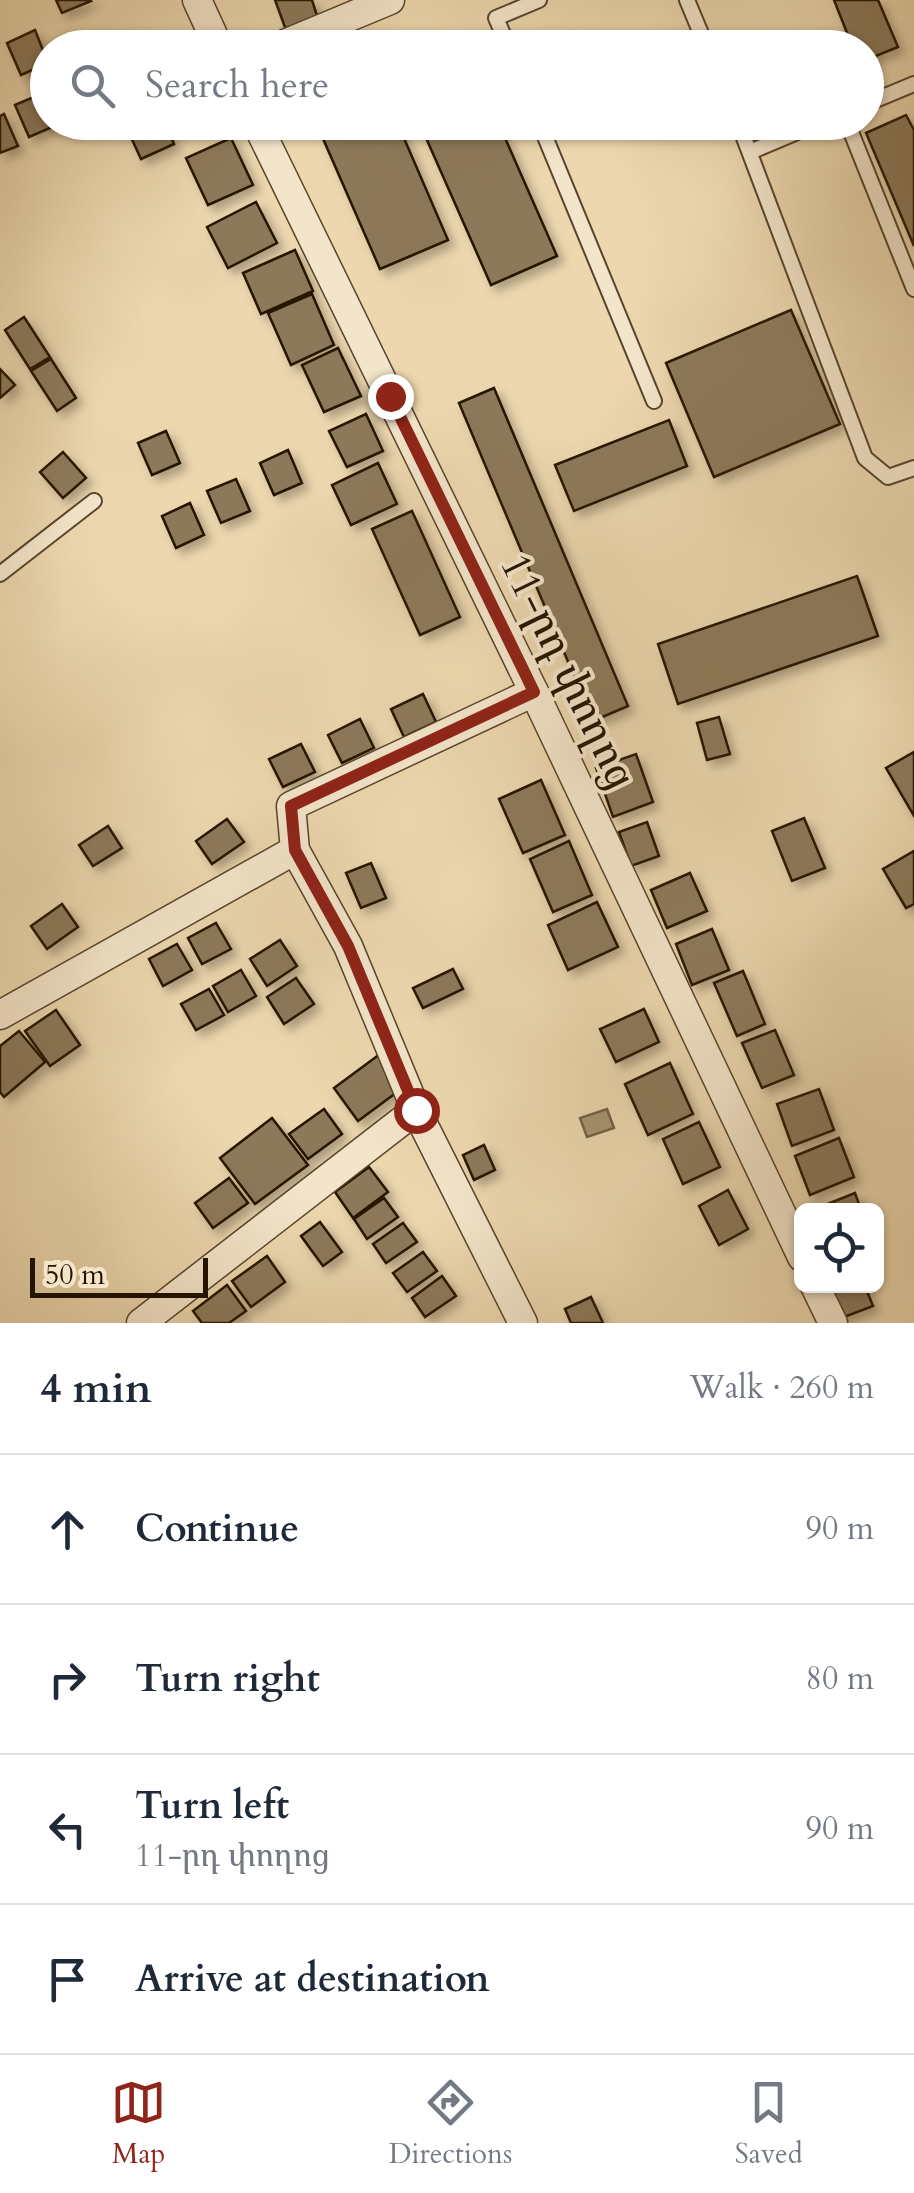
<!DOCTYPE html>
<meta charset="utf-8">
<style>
:root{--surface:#fff;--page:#f6f6f7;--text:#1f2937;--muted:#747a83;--line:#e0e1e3;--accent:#8f2418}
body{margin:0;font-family:Cardo,"Noto Serif Armenian",serif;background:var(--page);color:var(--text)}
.controls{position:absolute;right:30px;bottom:30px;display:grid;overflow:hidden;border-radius:15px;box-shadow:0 2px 8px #0004}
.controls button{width:90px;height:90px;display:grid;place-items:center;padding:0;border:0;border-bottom:2px solid var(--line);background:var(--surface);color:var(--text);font:50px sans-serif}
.scale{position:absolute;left:30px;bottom:25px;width:178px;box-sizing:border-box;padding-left:10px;border:5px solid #251400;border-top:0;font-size:28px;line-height:35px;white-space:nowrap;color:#251400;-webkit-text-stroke:8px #f3e5ca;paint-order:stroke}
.stop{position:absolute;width:30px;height:30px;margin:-22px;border:8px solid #8f2418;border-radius:50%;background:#fff}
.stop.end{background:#8f2418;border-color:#fff;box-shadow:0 2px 10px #0008}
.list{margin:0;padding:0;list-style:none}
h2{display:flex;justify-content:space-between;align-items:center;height:130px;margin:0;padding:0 40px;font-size:42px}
h2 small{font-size:32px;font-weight:400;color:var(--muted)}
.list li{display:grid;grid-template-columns:65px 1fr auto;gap:30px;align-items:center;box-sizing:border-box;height:150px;padding:0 40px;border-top:2px solid var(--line)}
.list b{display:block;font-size:38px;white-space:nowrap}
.list p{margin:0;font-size:32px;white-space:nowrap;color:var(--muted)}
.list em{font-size:32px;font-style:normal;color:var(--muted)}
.icon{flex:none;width:55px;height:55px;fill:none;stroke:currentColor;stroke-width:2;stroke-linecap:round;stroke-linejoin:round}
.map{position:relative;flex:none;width:914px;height:1323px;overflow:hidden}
.search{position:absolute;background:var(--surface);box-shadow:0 2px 8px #0004;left:30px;right:30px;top:30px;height:110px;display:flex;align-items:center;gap:25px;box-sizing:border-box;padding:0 35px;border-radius:55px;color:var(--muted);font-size:38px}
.sheet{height:730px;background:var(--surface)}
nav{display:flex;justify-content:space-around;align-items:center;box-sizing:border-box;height:140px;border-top:2px solid var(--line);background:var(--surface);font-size:28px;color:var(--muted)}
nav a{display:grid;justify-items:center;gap:5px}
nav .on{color:var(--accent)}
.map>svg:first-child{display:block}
.water{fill:#a89573;stroke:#746145;stroke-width:2.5}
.building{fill:#8c795a;stroke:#251400;stroke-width:2.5;filter:url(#shadow)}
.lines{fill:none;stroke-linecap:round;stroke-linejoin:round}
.lane-casing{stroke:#57452c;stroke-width:18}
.street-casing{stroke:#57452c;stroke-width:31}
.lane{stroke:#f3e5ca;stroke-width:14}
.street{stroke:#f3e5ca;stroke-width:28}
.route{stroke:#8f2418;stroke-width:12}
.labels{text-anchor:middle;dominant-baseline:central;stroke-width:8;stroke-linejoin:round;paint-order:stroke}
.street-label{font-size:42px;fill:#251400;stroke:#f3e5ca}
</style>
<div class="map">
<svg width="914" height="1323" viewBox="0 0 914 1323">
<defs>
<filter id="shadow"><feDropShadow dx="6" dy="6" stdDeviation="5" flood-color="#0004"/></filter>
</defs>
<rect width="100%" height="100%" fill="#ecd7ae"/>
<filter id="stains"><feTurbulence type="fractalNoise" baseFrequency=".002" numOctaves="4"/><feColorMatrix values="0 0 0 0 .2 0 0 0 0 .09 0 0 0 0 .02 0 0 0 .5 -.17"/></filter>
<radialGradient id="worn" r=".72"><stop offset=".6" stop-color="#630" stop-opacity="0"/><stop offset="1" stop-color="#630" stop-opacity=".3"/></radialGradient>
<!-- water -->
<path class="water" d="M607,1109L614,1128L587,1137L580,1118Z"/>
<!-- building -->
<g class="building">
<path d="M56,0H90L91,1L62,13Z"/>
<path d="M275,0H312L318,19L286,30Z"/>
<path d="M834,0H878L898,47L866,60V48H853Z"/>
<path d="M35,30L48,63L21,75L7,43Z"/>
<path d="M43,93L48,102V122L57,125L29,137L15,105Z"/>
<path d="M4,114L18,146L0,153V116Z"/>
<path d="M906,115L914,130V246L866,133Z"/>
<path d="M124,122H165L174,144L141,159Z"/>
<path d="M346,122H397L448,240L380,269L321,134Z"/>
<path d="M419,122H498L557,256L491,285Z"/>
<path d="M231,138L253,185L208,205L186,158Z"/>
<path d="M256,202L277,243L228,268L207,227Z"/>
<path d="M295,250L313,291L261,314L243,273Z"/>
<path d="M312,294L334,345L291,365L268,313Z"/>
<path d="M791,310L840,424L714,477L666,363Z"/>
<path d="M24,317L50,357L30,369L5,330Z"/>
<path d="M338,348L361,396L324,412L302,365Z"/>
<path d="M51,359L76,398L57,411L31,371Z"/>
<path d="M0,369L15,385L0,398Z"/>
<path d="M494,388L628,706L593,721L459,403Z"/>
<path d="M366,414L383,451L347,467L329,431Z"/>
<path d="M669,420L687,466L574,511L555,465Z"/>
<path d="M166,431L180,463L152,475L138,443Z"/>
<path d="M288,450L302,483L274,495L260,463Z"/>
<path d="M63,452L86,478L63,498L40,472Z"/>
<path d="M378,463L397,504L351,525L332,485Z"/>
<path d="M236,479L250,511L221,523L207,491Z"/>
<path d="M190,503L204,535L176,548L162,516Z"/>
<path d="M412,511L460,617L420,635L372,529Z"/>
<path d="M857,576L878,636L678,704L658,644Z"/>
<path d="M423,694L436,722L404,737L391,709Z"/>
<path d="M719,717L730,754L707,760L697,723Z"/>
<path d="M360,719L374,748L342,763L328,735Z"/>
<path d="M301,744L315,772L283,787L269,759Z"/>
<path d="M914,752V816L886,768Z"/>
<path d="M636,754L653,802L613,817L596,768Z"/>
<path d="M541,780L565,835L523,853L499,799Z"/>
<path d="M804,818L825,868L792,881L772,831Z"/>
<path d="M227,819L244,842L212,864L196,841Z"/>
<path d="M647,822L659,856L631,866L619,832Z"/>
<path d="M108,826L122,848L93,866L79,845Z"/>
<path d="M569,841L592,895L553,912L530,859Z"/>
<path d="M914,851V904L906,908L883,869Z"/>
<path d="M371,863L386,898L361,908L346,873Z"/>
<path d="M690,873L707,911L667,928L651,890Z"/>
<path d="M597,902L618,947L568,970L548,925Z"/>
<path d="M62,904L78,927L47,949L31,926Z"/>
<path d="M216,923L231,949L202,964L188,938Z"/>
<path d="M712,929L729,970L692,985L676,944Z"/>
<path d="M280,940L297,966L267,986L250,959Z"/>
<path d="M177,944L192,970L163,986L149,959Z"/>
<path d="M453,969L463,989L423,1008L413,988Z"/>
<path d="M241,970L256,996L228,1012L213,986Z"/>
<path d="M743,971L765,1024L737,1036L714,983Z"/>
<path d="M296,978L314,1004L284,1024L267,997Z"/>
<path d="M209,989L224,1015L196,1030L181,1004Z"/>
<path d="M644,1009L659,1042L616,1062L600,1029Z"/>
<path d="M56,1010L80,1045L50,1066L25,1031Z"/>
<path d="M775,1030L794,1075L762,1088L742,1043Z"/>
<path d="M19,1031L45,1062L4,1097L0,1092V1046Z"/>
<path d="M380,1054L404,1087L358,1121L334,1088Z"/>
<path d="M670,1063L693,1114L648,1135L625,1084Z"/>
<path d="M819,1089L834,1130L792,1146L777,1104Z"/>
<path d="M324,1109L342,1134L308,1159L289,1134Z"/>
<path d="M272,1118L308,1165L255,1204L220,1158Z"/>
<path d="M699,1122L720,1167L683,1184L663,1139Z"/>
<path d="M839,1138L854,1177L810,1195L795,1156Z"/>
<path d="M484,1145L495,1170L474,1180L463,1155Z"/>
<path d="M369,1167L388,1192L353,1218L335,1192Z"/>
<path d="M229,1178L248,1203L213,1228L195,1203Z"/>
<path d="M728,1190L748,1229L719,1245L699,1206Z"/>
<path d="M855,1193L861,1210H816L815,1209Z"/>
<path d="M384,1198L398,1217L367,1239L354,1219Z"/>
<path d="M320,1222L342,1252L323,1266L301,1236Z"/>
<path d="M403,1223L417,1242L386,1263L373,1244Z"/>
<path d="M423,1252L437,1271L407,1292L393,1273Z"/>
<path d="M267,1256L285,1282L251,1307L232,1281Z"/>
<path d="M442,1276L456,1296L425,1317L412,1298Z"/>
<path d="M227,1285L246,1311L229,1323H202L193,1311Z"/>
<path d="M825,1286H865L873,1306L839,1319Z"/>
<path d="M591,1297L603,1323H571L565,1309Z"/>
</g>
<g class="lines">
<defs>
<g id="lane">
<path d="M687,0L707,48"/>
<path d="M509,48L496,18L539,0"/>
<path d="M866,104L914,84"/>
<path d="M539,122L654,401"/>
<path d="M738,122L865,458L888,477L914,468"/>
<path d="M847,122L914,289"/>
<path d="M750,152L821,122"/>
<path d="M0,574L94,501"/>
</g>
<g id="street">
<path d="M197,0L219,48"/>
<path d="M275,48L390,0"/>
<path d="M256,122L534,692L802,1257"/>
<path d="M0,1015L295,850"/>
<path d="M815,1286L833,1323"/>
<path d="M141,1323L416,1110"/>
<path d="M523,1323L416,1110L348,946L295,850L291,806L534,692"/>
</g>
</defs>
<!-- lane casing -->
<use href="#lane" class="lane-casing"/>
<!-- street casing -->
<use href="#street" class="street-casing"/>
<!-- lane -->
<use href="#lane" class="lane"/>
<!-- street -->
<use href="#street" class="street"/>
</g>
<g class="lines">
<!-- route -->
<path class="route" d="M390,396L534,692L291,806L295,850L348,946L416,1110"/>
</g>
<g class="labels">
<!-- street labels -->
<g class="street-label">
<text transform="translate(568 671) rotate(64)">11-րդ փողոց</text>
</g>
</g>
<rect width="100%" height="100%" filter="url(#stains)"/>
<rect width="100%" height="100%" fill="url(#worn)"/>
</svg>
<div class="controls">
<button><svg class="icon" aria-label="locate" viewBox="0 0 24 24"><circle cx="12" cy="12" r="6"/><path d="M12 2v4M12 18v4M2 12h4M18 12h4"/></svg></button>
</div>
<div class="scale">50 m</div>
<div class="stop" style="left:416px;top:1110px"></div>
<div class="stop end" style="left:390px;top:396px"></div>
<div class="search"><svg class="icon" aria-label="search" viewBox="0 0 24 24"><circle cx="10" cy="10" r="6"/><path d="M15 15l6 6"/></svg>Search here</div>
</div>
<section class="sheet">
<h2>4 min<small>Walk · 260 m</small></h2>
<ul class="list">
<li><svg class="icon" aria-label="ahead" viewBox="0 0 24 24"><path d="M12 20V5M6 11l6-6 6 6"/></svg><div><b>Continue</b></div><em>90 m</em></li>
<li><svg class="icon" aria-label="right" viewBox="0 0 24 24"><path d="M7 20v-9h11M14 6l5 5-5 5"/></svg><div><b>Turn right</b></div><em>80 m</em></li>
<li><svg class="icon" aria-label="left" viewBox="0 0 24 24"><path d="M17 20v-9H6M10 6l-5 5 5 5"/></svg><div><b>Turn left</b><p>11-րդ փողոց</p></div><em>90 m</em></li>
<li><svg class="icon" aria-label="arrive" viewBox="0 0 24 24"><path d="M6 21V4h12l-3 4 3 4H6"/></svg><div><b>Arrive at destination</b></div></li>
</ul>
</section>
<nav>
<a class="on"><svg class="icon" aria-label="map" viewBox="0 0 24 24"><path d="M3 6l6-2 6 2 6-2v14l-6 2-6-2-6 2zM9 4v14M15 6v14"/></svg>Map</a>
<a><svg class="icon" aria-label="directions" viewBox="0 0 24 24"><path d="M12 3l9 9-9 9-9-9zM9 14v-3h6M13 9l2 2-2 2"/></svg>Directions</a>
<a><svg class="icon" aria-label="saved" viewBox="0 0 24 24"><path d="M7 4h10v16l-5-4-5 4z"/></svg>Saved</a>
</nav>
